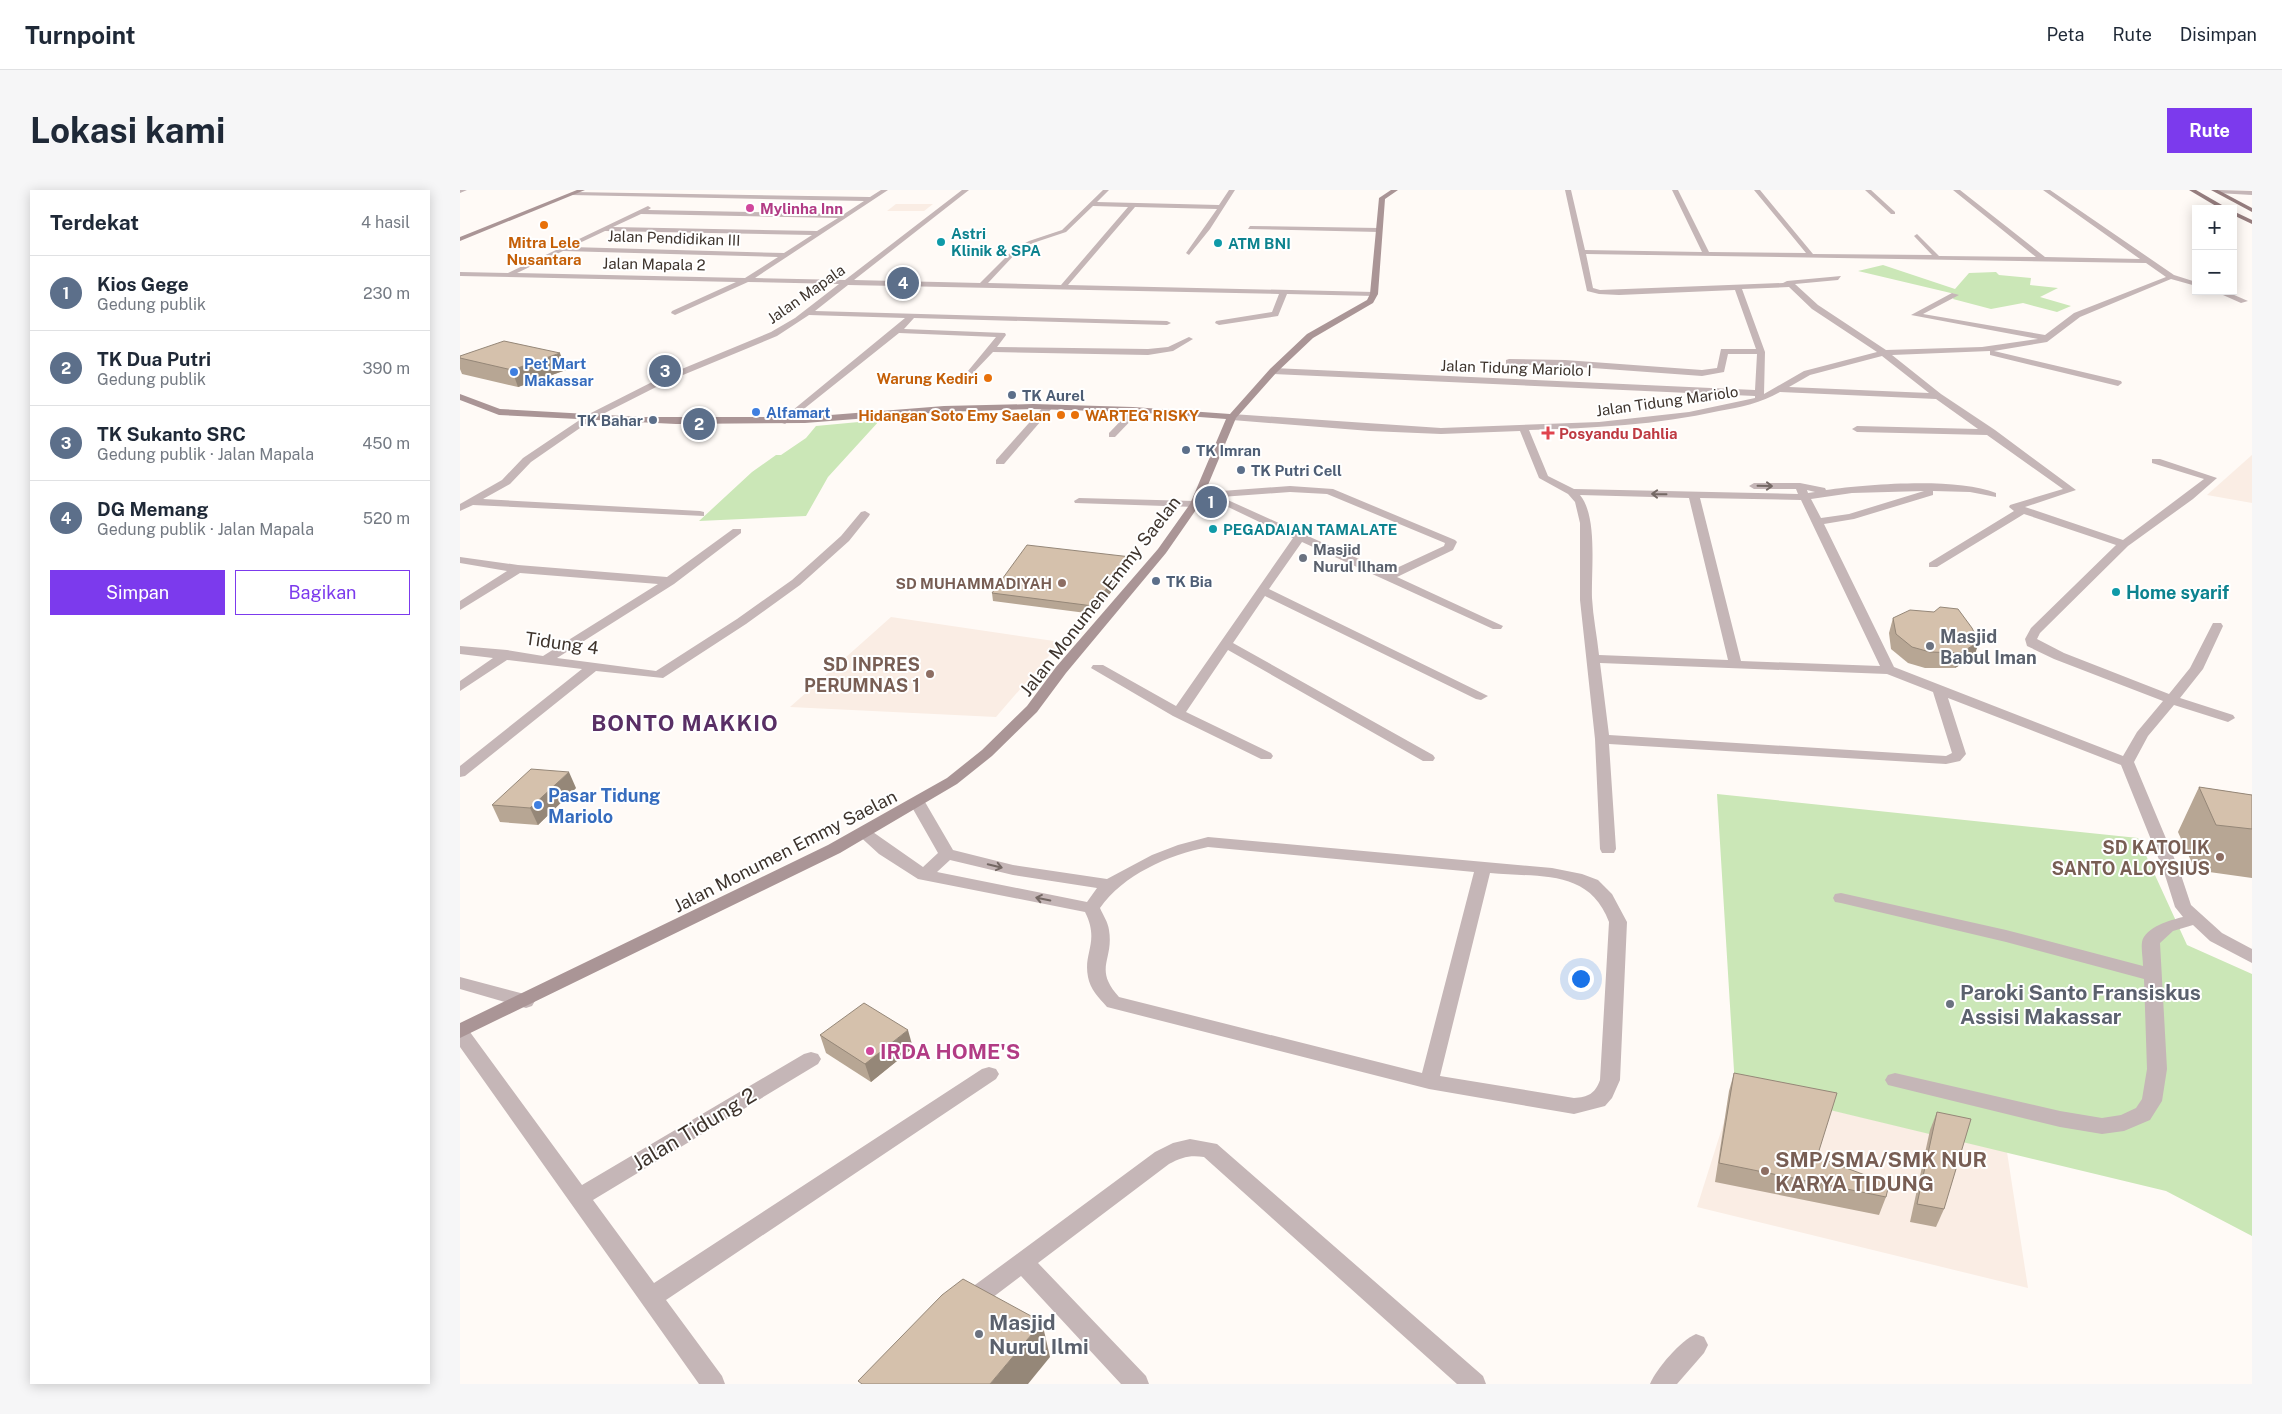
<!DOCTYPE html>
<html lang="id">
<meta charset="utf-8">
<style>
:root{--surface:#fff;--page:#f6f6f7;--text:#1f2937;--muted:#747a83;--line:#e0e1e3;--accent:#7c3aed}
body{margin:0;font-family:"Public Sans",sans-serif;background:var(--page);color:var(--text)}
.controls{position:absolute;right:15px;top:15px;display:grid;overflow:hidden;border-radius:0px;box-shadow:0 2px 12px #0003}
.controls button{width:45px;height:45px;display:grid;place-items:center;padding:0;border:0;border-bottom:1px solid var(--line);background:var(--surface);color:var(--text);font:25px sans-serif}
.you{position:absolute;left:1120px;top:788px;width:18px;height:18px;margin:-12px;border:4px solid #fff;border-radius:50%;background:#1a73e8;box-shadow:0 0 0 8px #1a73e833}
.badge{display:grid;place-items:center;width:32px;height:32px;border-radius:50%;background:var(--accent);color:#fff;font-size:16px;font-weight:700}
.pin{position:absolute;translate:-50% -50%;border:2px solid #fff;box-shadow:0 1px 5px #0006}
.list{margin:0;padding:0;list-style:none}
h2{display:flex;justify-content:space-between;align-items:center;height:65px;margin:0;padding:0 20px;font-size:21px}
h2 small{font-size:16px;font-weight:400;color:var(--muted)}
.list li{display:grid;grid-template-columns:32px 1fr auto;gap:15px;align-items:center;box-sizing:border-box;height:75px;padding:0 20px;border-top:1px solid var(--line)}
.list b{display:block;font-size:19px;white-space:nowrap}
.list p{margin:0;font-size:16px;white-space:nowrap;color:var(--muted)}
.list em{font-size:16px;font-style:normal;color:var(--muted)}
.actions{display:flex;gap:10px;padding:15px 20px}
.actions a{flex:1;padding:11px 0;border:1px solid var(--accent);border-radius:0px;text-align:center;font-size:18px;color:var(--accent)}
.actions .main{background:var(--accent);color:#fff}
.map{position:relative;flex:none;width:1792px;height:1194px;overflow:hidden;border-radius:0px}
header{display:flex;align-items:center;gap:30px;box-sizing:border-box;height:70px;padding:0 25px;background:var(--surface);border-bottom:1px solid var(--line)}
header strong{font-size:24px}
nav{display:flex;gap:28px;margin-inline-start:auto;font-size:18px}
.intro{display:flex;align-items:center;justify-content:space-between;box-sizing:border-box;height:120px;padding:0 30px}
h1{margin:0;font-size:35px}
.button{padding:12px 22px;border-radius:0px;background:var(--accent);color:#fff;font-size:18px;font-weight:700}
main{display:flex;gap:30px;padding:0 30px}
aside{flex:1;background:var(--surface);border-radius:0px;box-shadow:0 2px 12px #0003}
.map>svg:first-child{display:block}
.built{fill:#faede4}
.green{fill:#cbe7b7}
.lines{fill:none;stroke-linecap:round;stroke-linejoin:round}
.street{fill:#c5b6b7;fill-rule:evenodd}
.secondary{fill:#aa9596;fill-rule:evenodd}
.primary{fill:#967d7e;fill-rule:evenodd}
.wall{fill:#b7a694}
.shaded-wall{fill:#958778}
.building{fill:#d5c1ac;stroke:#958778}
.oneway{stroke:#746864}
.hotel-dot{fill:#d1479c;stroke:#fff;stroke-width:2}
.food-dot{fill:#e8710a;stroke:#fff;stroke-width:2}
.culture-dot{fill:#0f9aa8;stroke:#fff;stroke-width:2}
.shop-dot{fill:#3f7fe0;stroke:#fff;stroke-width:2}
.service-dot{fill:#5c6f8a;stroke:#fff;stroke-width:2}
.health-dot{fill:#e0444e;stroke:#fff;stroke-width:2}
.worship-dot{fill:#6b7280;stroke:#fff;stroke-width:2}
.education-dot{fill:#8d6e63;stroke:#fff;stroke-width:2}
.labels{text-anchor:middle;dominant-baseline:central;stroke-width:4;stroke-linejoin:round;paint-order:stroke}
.far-hotel-label{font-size:15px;font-weight:bold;fill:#b23c85;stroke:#fff;text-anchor:start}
.far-culture-label{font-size:15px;font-weight:bold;fill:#0d838f;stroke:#fff;text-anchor:start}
.far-street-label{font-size:15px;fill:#3e342d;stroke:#fff}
.far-food-label{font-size:15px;font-weight:bold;fill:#c56008;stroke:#fff;text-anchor:end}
.far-shop-label{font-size:15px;font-weight:bold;fill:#366cbe;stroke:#fff;text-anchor:start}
.far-service-label{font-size:15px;font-weight:bold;fill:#4e5e75;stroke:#fff;text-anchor:start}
.far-health-label{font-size:15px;font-weight:bold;fill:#be3a42;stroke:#fff;text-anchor:start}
.far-worship-label{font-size:15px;font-weight:bold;fill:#5b616d;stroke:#fff;text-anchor:start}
.far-education-label{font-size:15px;font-weight:bold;fill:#785e54;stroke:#fff;text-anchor:end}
.culture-label{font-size:18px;font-weight:bold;fill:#0d838f;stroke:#fff;text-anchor:start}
.street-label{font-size:18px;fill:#3e342d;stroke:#fff}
.worship-label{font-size:18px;font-weight:bold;fill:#5b616d;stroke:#fff;text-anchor:start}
.education-label{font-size:18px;font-weight:bold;fill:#785e54;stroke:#fff;text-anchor:end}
.shop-label{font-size:18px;font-weight:bold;fill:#366cbe;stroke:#fff;text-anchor:start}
.near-worship-label{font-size:21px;font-weight:bold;fill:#5b616d;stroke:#fff;text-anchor:start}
.near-hotel-label{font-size:21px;font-weight:bold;fill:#b23c85;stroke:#fff;text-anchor:start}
.near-street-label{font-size:21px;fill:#3e342d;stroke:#fff}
.near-education-label{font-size:21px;font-weight:bold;fill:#785e54;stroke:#fff;text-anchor:start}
.district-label{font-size:22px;font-weight:bold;letter-spacing:1px;fill:#592f65;stroke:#fff}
</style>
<header>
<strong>Turnpoint</strong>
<nav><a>Peta</a><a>Rute</a><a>Disimpan</a></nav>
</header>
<div class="intro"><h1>Lokasi kami</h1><a class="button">Rute</a></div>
<main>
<aside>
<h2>Terdekat<small>4 hasil</small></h2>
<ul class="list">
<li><span class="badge" style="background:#5c6f8a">1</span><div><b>Kios Gege</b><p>Gedung publik</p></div><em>230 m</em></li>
<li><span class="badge" style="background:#5c6f8a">2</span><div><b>TK Dua Putri</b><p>Gedung publik</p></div><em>390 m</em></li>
<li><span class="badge" style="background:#5c6f8a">3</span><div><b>TK Sukanto SRC</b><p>Gedung publik · Jalan Mapala</p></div><em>450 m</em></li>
<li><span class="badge" style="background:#5c6f8a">4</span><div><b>DG Memang</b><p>Gedung publik · Jalan Mapala</p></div><em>520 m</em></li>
</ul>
<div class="actions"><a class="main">Simpan</a><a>Bagikan</a></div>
</aside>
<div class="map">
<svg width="1792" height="1194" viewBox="0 0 1792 1194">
<rect width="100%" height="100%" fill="#fffaf6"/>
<!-- built -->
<g class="built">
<path d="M436,14H473L464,21H427Z"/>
<path d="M1792,265V313L1747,305Z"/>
<path d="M431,427L601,452L536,527L330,517Z"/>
<path d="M1275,897L1547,962L1568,1098L1237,1017Z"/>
</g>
<!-- green -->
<g class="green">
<path d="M1423,75L1495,99L1509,83L1536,82L1539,85L1571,88L1570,95L1598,98L1580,107L1611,116L1597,122L1563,113L1531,119L1493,109L1495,104L1398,81Z"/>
<path d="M420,230L368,287L346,326L239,331L292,282L316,265H321L346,248L356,236Z"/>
<path d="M1257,604L1678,648L1727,755L1792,784V1046L1706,1001L1275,897Z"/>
</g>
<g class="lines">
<!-- street -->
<g class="street">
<path d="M0,0H7L0,3Z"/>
<path d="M421,0H428L295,88L385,90L502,0H509L394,90L520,93L554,59L569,51L602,40L643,0H649L637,12L759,15L769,0H775L750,39L729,65L726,63L757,19L675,17L608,95L914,102L918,104L914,106L827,104L818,126L759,135L755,133L756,131L812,122L819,104L388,95L355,121L707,131L711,133L707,135L454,128L444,139L545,143L546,145L537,157L688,159L708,157L729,147L733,149L713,161L688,165L533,162L512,184L508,181L536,147L439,143L325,234L322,233V229L445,128L349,125L317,146L206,192L133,229L71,272L50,294L23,309L240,321L244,322V326L13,315L0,321V314L42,290L63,268L127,225L200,188L311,142L335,128L379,94L288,92L215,125L211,123L212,121L276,92L0,86V82L48,83L188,16L191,18L188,20L384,24L404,11L111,5L113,2L410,7ZM633,16L668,17L601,95L528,93L558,61L573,53L606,42ZM181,24L378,28L357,41L153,37ZM145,41L352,45L324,63L111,57ZM103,61L318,67L285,88L57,83Z"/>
<path d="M1105,0H1111L1125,60L1242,62L1212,0H1218L1249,62L1346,63L1294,0H1300L1353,64L1472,65L1454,46L1457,44L1479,66L1576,67L1493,0H1500L1585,67L1680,69L1583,0H1590L1714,85L1736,92V96L1711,89L1620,127L1587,152L1534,161L1661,191L1662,193L1658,196L1530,165V161L1432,165L1481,204L1535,240L1616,300L1565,317L1663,350L1744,289L1692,273V269H1700L1757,288L1733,309L1668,356L1580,443L1577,449L1604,463L1709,504L1730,478L1753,433H1761L1763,436L1743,479L1720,508L1773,525L1775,528L1768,532L1714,515L1688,546L1674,572L1720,682L1731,715L1762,743L1792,759V773L1750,751L1733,735L1713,741L1700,753L1707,879L1702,911L1690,930L1664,941L1642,944L1600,937L1428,895L1425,890L1428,885L1435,883L1600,921L1642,928L1661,925L1676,918L1682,909L1687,879L1684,789L1546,752L1381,713L1375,712L1373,708L1375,704L1381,703L1546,740L1683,776C1683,769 1681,759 1682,752C1685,737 1711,730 1723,727L1715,717L1704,682L1661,575L1488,508L1506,564L1500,571L1486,574L1149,554L1156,659L1154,663H1142L1140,659L1135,549L1120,410V333L1115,312L1108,304L1079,288L1060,241L981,244L910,241L772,230L767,227L772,224L981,238L1139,232L1229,222L1295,208V206L813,184L809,181L813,178L1295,200L1297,164H1268L1264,182L1242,186L1105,176L1046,174V170L1049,169L1105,170L1242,180L1257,178L1261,159H1296L1275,100L1159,105L1139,104L1127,101ZM1126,64L1686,73L1706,87L1614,123L1585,145L1463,124L1499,105L1492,103L1451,125L1578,149L1522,157L1426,160L1358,115L1335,94L1378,90L1381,86L1327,91L1323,93L1140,100L1133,98ZM1329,97L1352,119L1417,162L1344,181L1304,204L1305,162L1282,99ZM1422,166L1469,203L1329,197L1350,185ZM1320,202L1476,209L1518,239L1397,236L1392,239L1397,242L1527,245L1603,299L1550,315L1549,317L1554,321L1469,373V377H1477L1564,324L1656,355L1571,438L1565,449L1567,456L1594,469L1703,511L1677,542L1663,566L1434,477L1364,334L1394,329L1473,305V301L1510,302L1536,307V303C1497,287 1408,294 1366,300L1365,298L1340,293H1294L1289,296L1294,299H1336L1338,304L1114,299L1088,286L1069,240C1133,238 1197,235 1259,221C1281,217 1301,213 1320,202ZM1347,300L1355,302L1348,303ZM1464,301L1389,324L1361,328L1351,309L1392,303ZM1120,305L1229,308L1268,470L1139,465C1137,446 1133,427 1132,408C1131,380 1138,327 1120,305ZM1240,308L1341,310L1420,476L1281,471ZM1140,473L1427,484L1473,502L1492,563L1486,566L1149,545Z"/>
<path d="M1405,0H1411L1435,22V24H1431Z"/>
<path d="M1759,0L1792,1V5L1757,3Z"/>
<path d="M790,36L919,38L922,40L919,42L788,39Z"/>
<path d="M1754,101H1765L1788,111L1781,113Z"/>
<path d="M585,215L593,217L544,274H536V270Z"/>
<path d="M672,219L680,221L655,247H649V243Z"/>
<path d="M830,296L873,299L995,350L997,352L993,360L937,387L1043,436L1041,439H1033L842,352L809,399L1028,506L1021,510L1016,509L805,406L773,453L973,565L975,568L973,571H963L768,460L726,522L811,563L813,566L811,569H801L713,526L631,478L633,475H643L716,516L833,348L743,305L748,302ZM830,302L867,304L985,353L984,356L928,382L761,307Z"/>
<path d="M619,308L735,311L740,314L735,317L615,313L614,311Z"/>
<path d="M405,321L410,324L409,326L389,351L340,395L286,434L203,488L136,481L5,586L0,587V576L122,479L47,470L0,501V491L33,468L0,464V456L47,460L83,466L198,394L60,383L0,420V411L47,381L0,373V367L58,375L207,387L273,339H281V343L214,394L97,468L196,481L277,429L332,390L381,346L401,322Z"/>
<path d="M457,607L465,612L493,660L553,675L647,689L692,665L718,655L748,647L1092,678L1122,684L1138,690L1152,704L1167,732L1160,890L1152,908L1145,916L1114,924L969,899L647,817C639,808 630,799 628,787C623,762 640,752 625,722L458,689L419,664L396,643L404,638L410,640L463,677L478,663L449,612ZM748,657L1014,682L962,883L659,807C633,778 654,771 649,740C648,732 643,725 640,718C663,685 708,665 748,657ZM490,670L553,685L637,698L627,712L477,682ZM1030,683C1078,688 1129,678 1149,732L1140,890C1135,904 1128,907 1114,908L980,886Z"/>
<path d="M0,787L72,806L75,811L72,816L66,818L0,799Z"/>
<path d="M0,836L7,838L122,995L344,864L351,862L358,864L361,869L358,874L133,1010L194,1093L522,879L529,877L536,879L539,884L536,889L206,1110L262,1186L265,1194H239L0,857Z"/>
<path d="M730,949L757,954L1023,1186L1026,1194H997L744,967C730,965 722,967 709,974L578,1073L686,1186L689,1194H661L561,1086L516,1120L508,1123L500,1120L497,1113L500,1106L695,962L713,953Z"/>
<path d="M1236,1144L1244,1147L1248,1155L1244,1163L1217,1194H1190C1196,1179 1221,1150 1236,1144Z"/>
</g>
<!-- secondary -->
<g class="secondary">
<path d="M117,0H125L0,51V47Z"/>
<path d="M931,0H938L925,9L918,104L913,113L853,148L816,183L776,228L740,314L706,363L606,483L577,522L532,566L497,594L380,663L0,848V833L368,655L487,588L522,560L567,516L596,477L698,359L730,314L766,229L673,222L573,219L484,222L345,233L216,234L39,225L0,210V204L40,219L181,227H345L484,216L573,214L673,217L770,224L810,179L847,144L907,110L910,104L919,8Z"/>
</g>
<!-- primary -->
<g class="primary">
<path d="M1729,0H1736L1769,19H1761Z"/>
<path d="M1751,0H1758L1792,18V22Z"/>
<path d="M1773,21L1792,30V34L1773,25Z"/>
</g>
</g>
<!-- wall -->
<g class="wall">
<path d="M0,166L106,180L58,197L2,184L0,179Z"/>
<path d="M672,375L634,424L533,411L532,403Z"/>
<path d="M1433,428L1514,467L1495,478H1465L1448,473L1431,459L1429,443Z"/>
<path d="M1739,597L1792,605V688L1735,680L1718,642Z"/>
<path d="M116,598L78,635L40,632L32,615Z"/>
<path d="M360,845L453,858L411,892L366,863Z"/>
<path d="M1274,883L1357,967L1426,1007L1419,1025L1255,992L1269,901Z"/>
<path d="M1477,922L1484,1019L1476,1037L1450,1032L1470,940Z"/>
</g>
<!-- shaded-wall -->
<g class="shaded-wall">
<path d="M100,163L106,180L58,197L52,180Z"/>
<path d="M671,367L672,375L634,424L633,416Z"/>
<path d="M1519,452L1514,467L1495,478L1500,463Z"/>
<path d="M109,582L116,598L78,635L70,618Z"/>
<path d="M448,840L453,858L411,892L405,874Z"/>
<path d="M582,1132L590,1167L568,1194H530Z"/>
</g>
<!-- building -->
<g class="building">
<path d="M44,151L100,163L52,180L0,168V166Z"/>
<path d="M567,355L671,367L633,416L532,403Z"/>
<path d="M1480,417L1498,419L1512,438L1519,452L1500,463L1470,462L1452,457L1436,444L1433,428L1450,420L1474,422Z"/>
<path d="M71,579L109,582L70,618L32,615Z"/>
<path d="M1739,597L1792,605V639L1756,635Z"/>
<path d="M404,813L448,840L405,874L360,845Z"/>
<path d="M1274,883L1377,903L1357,967L1429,994L1426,1007L1259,973Z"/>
<path d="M1477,922L1511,929L1484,1019L1457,1014Z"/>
<path d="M503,1089L582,1132L530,1194H402L398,1191L482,1105Z"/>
</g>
<!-- one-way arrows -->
<defs><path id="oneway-shaft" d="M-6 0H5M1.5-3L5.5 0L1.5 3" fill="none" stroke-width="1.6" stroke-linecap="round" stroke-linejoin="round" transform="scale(1.25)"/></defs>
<g class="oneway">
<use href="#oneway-shaft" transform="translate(1305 296) rotate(1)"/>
<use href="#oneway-shaft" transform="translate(1199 304) rotate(-179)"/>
<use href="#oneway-shaft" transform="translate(535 676) rotate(14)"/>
<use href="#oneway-shaft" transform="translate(583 709) rotate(-168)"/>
</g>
<!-- markers -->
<g class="hotel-dot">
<circle cx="290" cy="18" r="5"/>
<circle cx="410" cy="861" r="5"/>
</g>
<g class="food-dot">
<circle cx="84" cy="35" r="5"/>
<circle cx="528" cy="188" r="5"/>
<circle cx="601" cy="225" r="5"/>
<circle cx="615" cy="225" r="5"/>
</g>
<g class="culture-dot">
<circle cx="481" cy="52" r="5"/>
<circle cx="758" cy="53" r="5"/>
<circle cx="753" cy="339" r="5"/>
<circle cx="1656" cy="402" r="5"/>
</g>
<g class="shop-dot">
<circle cx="54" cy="182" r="5"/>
<circle cx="296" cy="222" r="5"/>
<circle cx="78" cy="615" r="5"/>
</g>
<g class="service-dot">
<circle cx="552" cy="205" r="5"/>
<circle cx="193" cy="230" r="5"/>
<circle cx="726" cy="260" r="5"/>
<circle cx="781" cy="280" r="5"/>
<circle cx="696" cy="391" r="5"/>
</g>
<path class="health-dot" d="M1085.5 235.5h5v5h5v5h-5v5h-5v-5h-5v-5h5z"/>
<g class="worship-dot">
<circle cx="843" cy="368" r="5"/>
<circle cx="1470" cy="456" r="5"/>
<circle cx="1490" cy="814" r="5"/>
<circle cx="519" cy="1144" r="5"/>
</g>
<g class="education-dot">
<circle cx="602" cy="393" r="5"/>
<circle cx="470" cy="484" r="5"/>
<circle cx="1760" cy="667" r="5"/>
<circle cx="1305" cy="981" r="5"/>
</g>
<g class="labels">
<!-- far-hotel labels -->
<g class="far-hotel-label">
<text x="300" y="18">Mylinha Inn</text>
</g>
<!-- far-culture labels -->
<g class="far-culture-label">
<text x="491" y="43">Astri<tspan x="491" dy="17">Klinik &amp; SPA</tspan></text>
<text x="768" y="53">ATM BNI</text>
<text x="763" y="339">PEGADAIAN TAMALATE</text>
</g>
<!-- far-street labels -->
<g class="far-street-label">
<text transform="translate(214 48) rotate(2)">Jalan Pendidikan III</text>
<text transform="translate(194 74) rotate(1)">Jalan Mapala 2</text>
<text transform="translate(346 104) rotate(-35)">Jalan Mapala</text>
<text transform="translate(1056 178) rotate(2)">Jalan Tidung Mariolo I</text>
<text transform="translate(1207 211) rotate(-8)">Jalan Tidung Mariolo</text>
</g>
<!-- far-food labels -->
<g class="far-food-label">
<text x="84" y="52" text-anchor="middle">Mitra Lele<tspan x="84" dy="17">Nusantara</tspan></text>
<text x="518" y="188">Warung Kediri</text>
<text x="591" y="225">Hidangan Soto Emy Saelan</text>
<text x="625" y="225" text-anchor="start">WARTEG RISKY</text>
</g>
<!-- far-shop labels -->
<g class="far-shop-label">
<text x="64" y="173">Pet Mart<tspan x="64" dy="17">Makassar</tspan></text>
<text x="306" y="222">Alfamart</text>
</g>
<!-- far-service labels -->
<g class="far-service-label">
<text x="562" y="205">TK Aurel</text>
<text x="183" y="230" text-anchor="end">TK Bahar</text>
<text x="736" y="260">TK Imran</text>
<text x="791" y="280">TK Putri Cell</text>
<text x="706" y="391">TK Bia</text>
</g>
<!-- far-health labels -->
<g class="far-health-label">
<text x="1099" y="243">Posyandu Dahlia</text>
</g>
<!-- far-worship labels -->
<g class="far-worship-label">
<text x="853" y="359">Masjid<tspan x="853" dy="17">Nurul Ilham</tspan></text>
</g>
<!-- far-education labels -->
<g class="far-education-label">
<text x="592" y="393">SD MUHAMMADIYAH</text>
</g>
<!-- culture labels -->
<g class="culture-label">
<text x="1666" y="402">Home syarif</text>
</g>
<!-- street labels -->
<g class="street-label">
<text transform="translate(640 406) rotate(-52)">Jalan Monumen Emmy Saelan</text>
<text transform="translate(102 453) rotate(8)">Tidung 4</text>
<text transform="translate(325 661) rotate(-27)">Jalan Monumen Emmy Saelan</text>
</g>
<!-- worship labels -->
<g class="worship-label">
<text x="1480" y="446">Masjid<tspan x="1480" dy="21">Babul Iman</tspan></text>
</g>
<!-- education labels -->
<g class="education-label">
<text x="460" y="474">SD INPRES<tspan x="460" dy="21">PERUMNAS 1</tspan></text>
<text x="1750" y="657">SD KATOLIK<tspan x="1750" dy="21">SANTO ALOYSIUS</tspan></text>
</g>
<!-- shop labels -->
<g class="shop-label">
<text x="88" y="605">Pasar Tidung<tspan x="88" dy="21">Mariolo</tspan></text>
</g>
<!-- near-worship labels -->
<g class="near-worship-label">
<text x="1500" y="802">Paroki Santo Fransiskus<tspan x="1500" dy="24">Assisi Makassar</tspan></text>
<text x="529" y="1132">Masjid<tspan x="529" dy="24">Nurul Ilmi</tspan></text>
</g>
<!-- near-hotel labels -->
<g class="near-hotel-label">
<text x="420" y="861">IRDA HOME'S</text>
</g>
<!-- near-street labels -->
<g class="near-street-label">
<text transform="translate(234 939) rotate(-31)">Jalan Tidung 2</text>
</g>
<!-- near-education labels -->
<g class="near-education-label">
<text x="1315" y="969">SMP/SMA/SMK NUR<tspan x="1315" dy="24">KARYA TIDUNG</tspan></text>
</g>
<!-- district labels -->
<g class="district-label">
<text x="225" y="533">BONTO MAKKIO</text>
</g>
</g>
</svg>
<div class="controls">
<button>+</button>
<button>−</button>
</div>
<div class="you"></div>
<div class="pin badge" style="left:751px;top:312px;background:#5c6f8a">1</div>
<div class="pin badge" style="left:239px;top:234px;background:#5c6f8a">2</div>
<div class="pin badge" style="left:205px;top:181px;background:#5c6f8a">3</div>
<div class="pin badge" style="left:443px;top:93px;background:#5c6f8a">4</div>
</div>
</main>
